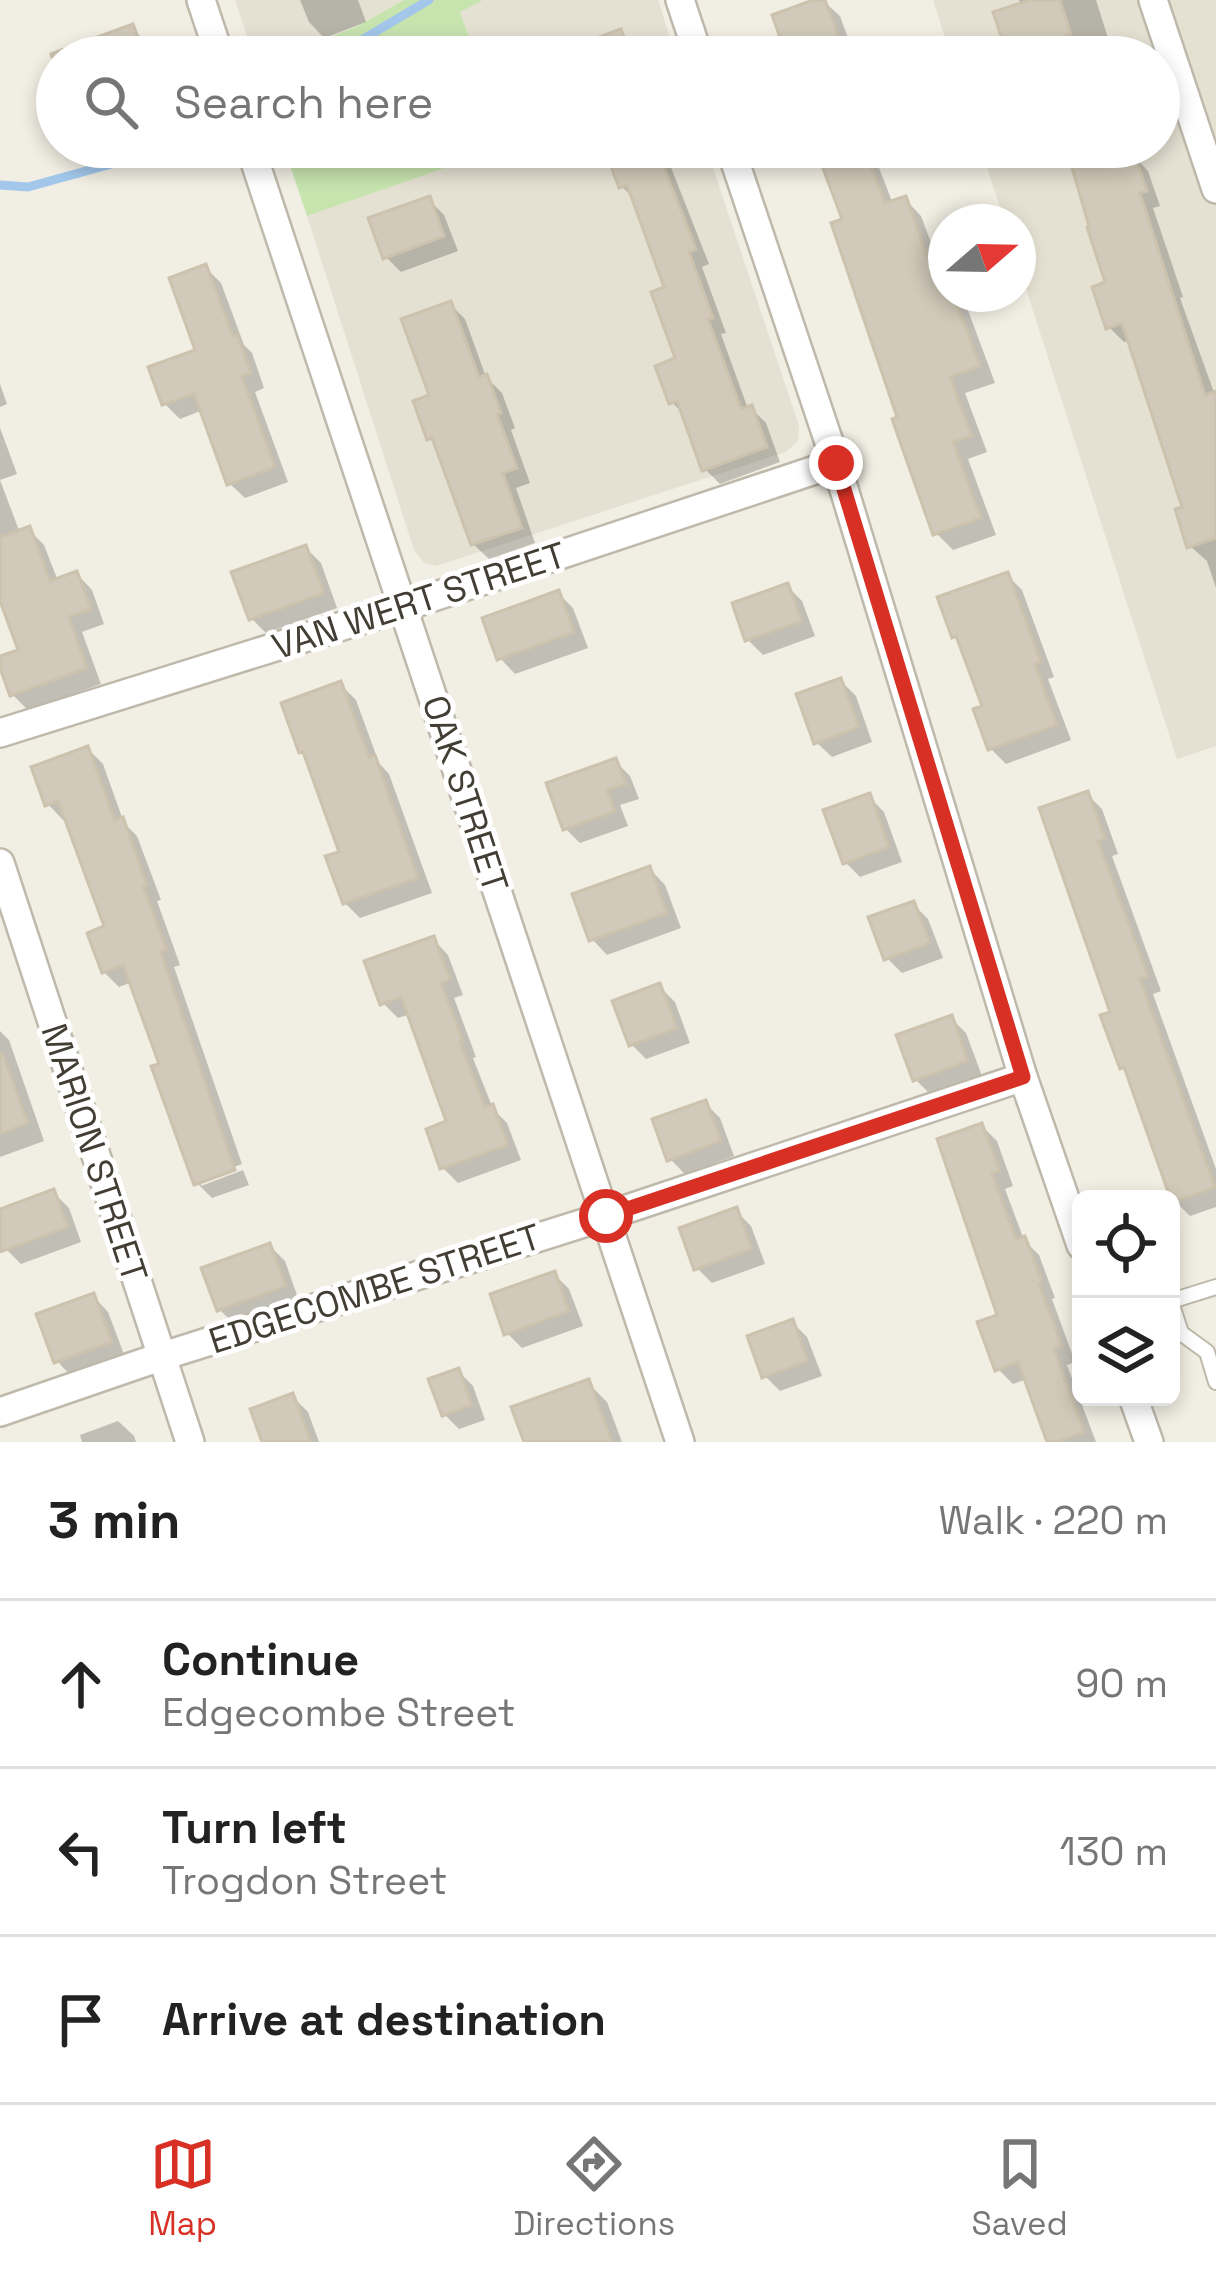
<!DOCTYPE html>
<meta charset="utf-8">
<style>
:root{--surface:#fff;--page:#f6f6f6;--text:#222;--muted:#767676;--line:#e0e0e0;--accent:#d93025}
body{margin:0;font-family:"Space Grotesk",sans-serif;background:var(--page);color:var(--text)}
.controls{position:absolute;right:36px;bottom:36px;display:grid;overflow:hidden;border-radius:18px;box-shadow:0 6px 18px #0003}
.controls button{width:108px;height:108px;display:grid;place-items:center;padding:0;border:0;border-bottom:3px solid var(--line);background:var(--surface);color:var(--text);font:60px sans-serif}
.compass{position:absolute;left:928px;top:204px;width:108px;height:108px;border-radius:50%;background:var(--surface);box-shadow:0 6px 18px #0003;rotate:70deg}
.stop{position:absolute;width:36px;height:36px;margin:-27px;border:9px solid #d93025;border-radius:50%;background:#fff}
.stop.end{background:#d93025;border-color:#fff;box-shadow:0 3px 12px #0008}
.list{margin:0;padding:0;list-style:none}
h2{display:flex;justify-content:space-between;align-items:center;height:156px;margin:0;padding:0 48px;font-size:51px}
h2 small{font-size:39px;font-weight:400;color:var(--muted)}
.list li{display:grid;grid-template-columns:78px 1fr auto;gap:36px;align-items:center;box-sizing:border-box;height:168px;padding:0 48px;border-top:3px solid var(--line)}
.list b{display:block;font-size:45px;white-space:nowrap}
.list p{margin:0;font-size:39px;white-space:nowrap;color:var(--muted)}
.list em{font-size:39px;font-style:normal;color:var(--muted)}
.icon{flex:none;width:66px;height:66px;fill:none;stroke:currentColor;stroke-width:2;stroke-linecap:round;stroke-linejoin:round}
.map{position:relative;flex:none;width:1216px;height:1442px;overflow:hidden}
.search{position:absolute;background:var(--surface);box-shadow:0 6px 18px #0003;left:36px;right:36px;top:36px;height:132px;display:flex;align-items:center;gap:30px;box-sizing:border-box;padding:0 42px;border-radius:66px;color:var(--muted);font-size:45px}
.sheet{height:660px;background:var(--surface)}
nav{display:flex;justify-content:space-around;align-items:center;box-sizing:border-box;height:168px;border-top:3px solid var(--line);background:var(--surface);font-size:33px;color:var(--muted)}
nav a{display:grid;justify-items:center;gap:6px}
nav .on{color:var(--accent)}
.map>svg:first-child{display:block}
.residential{fill:#e4e0d2}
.green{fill:#c7e3ae}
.shadow{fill:#0003}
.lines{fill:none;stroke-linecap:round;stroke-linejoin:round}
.stream{stroke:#a2c7eb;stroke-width:9}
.building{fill:#d1caba;stroke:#ccc2ad;stroke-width:3}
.service-casing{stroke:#beb9aa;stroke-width:18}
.minor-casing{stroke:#beb9aa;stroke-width:32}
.service{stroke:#fff;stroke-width:14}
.minor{stroke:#fff;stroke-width:27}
.route{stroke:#d93025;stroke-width:15}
.labels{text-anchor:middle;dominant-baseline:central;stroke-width:10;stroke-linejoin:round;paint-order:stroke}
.street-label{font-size:36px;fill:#423e34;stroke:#fff}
</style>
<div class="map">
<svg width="1216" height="1442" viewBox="0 0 1216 1442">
<rect width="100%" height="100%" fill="#f1eee3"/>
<!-- residential -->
<g class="residential">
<path d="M235,0H404L356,27L274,57H254Z"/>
<path d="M483,0H658L676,57H476L460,11Z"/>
<path d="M933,0H1216V746L1177,759L1018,264V222H1005L980,147H1159V57H951Z"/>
<path d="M505,147H706L799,426L798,441L786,452L436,566L424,563L414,550L307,216Z"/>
</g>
<!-- green -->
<g class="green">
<path d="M404,0H483L460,12L476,57H274L356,27Z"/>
<path d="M284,147H505L307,216Z"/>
</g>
<!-- shadow -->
<g class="shadow">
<path d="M300,0H358L366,22L324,38L309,22Z"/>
<path d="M822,0L840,16L855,57H789Z"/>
<path d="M1019,0H1096L1114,57H1014L1021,6Z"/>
<path d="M132,28L155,51L157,57H65Z"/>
<path d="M620,32L635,48L639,57H585Z"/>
<path d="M607,147H663L709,264L702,267L726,333L721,334L748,409L751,408L766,423L780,462L720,484L705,469L685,416L672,402L679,360L668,289L636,200L621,186Z"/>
<path d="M820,147H871L893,204L905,199L921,216L936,256L946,264V294H962L995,383L965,393L987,452L968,459L996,535L953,550L936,533L845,221Z"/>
<path d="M1068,147H1130L1132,155L1148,171L1160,206L1153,208L1183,297L1180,298L1216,398V588L1207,561L1190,546L1186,509L1130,340L1124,342L1109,327V284Z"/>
<path d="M429,200L444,215L458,251L401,272L386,257Z"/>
<path d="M206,268L221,283L244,345L252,353L264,388L255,392L288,482L245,498L229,483L203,410L180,419L165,404L199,351Z"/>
<path d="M450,304L465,319L486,377L502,393L515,428L511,430L530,483L516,488L535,543L489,559L473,544L439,448L429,438L433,397Z"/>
<path d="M0,384L7,404L0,407Z"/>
<path d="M0,428L17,474L0,480L20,533L29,530L44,545L58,581L77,574L92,590L104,624L82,632L101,684L28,710L13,695L22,651L0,599Z"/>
<path d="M306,548L321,563L337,608L266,633L251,618Z"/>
<path d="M1007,575L1022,590L1054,677L1048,679L1071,740L1006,764L991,749L986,708L963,644L955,636Z"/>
<path d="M787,586L802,601L815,636L763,655L748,640Z"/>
<path d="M558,593L573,608L588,648L515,674L500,658Z"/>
<path d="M841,681L856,696L872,742L832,757L816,742Z"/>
<path d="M340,684L356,700L379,763L389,774L432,893L360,918L345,903L342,854L309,759L302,752Z"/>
<path d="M88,749L103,764L124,823L137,836L161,900L157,901L180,965L174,967L242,1164L201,1179V1186L243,1170L249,1185L212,1198L197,1183L163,1065L132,982L119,987L104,972L108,928L67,818L63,820L48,804Z"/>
<path d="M615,761L630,776L639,799L620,805L628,826L580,843L565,828Z"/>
<path d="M1087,794L1102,809L1118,854L1112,856L1161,991L1153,994L1216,1169V1207L1190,1216L1175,1201L1130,1075L1122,1067Z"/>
<path d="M869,797L884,812L902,862L860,877L845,862Z"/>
<path d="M650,869L665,885L681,928L607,955L592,939Z"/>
<path d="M913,904L928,919L943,958L902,973L887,958Z"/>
<path d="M433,939L448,955L463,995L454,998L476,1057L473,1058L493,1109L507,1123L521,1160L458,1183L443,1168L450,1123L410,1014L398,1018L383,1003Z"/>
<path d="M660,987L675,1002L690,1043L646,1059L631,1044Z"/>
<path d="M951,1018L966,1033L982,1076L931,1095L916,1080Z"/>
<path d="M0,1031L9,1040L44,1141L0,1157Z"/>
<path d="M705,1103L720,1118L734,1156L685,1174L670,1159Z"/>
<path d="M982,1126L997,1141L1013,1186L1005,1189L1024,1240L1039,1255L1055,1298L1052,1299L1075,1362L1067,1365L1096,1442H1050L1027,1379L1013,1384L998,1369L1001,1317Z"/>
<path d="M54,1193L69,1208L81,1242L21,1264L6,1249L0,1233V1212Z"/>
<path d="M736,1211L751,1226L765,1264L712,1283L697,1268Z"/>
<path d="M270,1246L285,1261L299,1301L235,1325L220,1310Z"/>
<path d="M554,1274L569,1289L583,1326L522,1348L507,1333Z"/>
<path d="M93,1296L108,1312L125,1357L72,1377L57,1361Z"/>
<path d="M792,1322L807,1337L822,1376L780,1391L765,1376Z"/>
<path d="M458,1371L473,1386L485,1420L459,1429L444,1414Z"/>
<path d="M588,1383L607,1402L622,1442H527Z"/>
<path d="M293,1397L308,1412L319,1442H266Z"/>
<path d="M118,1421L134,1436L136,1442H82L80,1435Z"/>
</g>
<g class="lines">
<!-- stream -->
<g class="stream">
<path d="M333,57L429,0"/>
<path d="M0,185L28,187L173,147"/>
</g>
</g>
<!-- building -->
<g class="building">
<path d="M813,0H825L841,42L798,57H787L772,15Z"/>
<path d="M1030,0H1060L1071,34L1066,35L1073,57H1008L993,12Z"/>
<path d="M133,24L145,57H52L51,54Z"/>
<path d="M621,29L631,57H553V54Z"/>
<path d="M604,147H656L696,249L689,252L713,318L708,319L741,409L752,405L767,447L702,471L677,401L669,404L655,366L675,358L651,292L664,287L627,185L619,188Z"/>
<path d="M815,147H864L885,203L906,196L927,256L938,252L946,274V294H953L980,366L950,377L972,436L953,442L981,518L933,535L892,419L897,417L831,223L842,219Z"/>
<path d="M1066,147H1132L1147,191L1140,193L1205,395L1216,391V538L1187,548L1175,509L1182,507L1122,323L1106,329L1092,287L1105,282L1087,227L1089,226Z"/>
<path d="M430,196L444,236L383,259L368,218Z"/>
<path d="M206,264L233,336L237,334L251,373L242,376L275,467L227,485L194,394L162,405L148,367L195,350L169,278Z"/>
<path d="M451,301L479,377L487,374L501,413L497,414L517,468L503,473L522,528L471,545L432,438L427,440L413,401L429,395L401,319Z"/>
<path d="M30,526L50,581L77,571L91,609L69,617L87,668L10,696L0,668V656L18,650L0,601V537Z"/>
<path d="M306,545L324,593L249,620L231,572Z"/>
<path d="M1008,572L1041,662L1035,664L1057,725L988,750L973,709L982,706L956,636L952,638L937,597Z"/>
<path d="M788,583L802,621L745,641L732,603Z"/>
<path d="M559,590L574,632L497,660L482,618Z"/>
<path d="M841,678L859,727L814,744L796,694Z"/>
<path d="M341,681L369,757L375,755L418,878L343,904L325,856L339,852L303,752L299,753L281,703Z"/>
<path d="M88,746L115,820L123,817L147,885L143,886L167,950L161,952L235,1170L194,1185L151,1066L159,1064L123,965L102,973L87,933L104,926L58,801L45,806L31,767Z"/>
<path d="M616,758L626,784L607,790L615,811L563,830L546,783Z"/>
<path d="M1088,791L1105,839L1098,841L1148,976L1140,979L1215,1187L1172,1203L1124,1067L1120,1069L1100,1015L1110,1012L1039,808Z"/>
<path d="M870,793L889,847L843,864L823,810Z"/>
<path d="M650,866L667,913L589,941L572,894Z"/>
<path d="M914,901L930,943L884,960L868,917Z"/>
<path d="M434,936L450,979L441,983L463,1041L460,1042L485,1107L493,1104L508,1145L440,1169L426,1129L446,1121L401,997L380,1005L364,961Z"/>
<path d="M660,983L677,1028L629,1046L612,1001Z"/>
<path d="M952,1015L968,1061L913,1081L896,1035Z"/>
<path d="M0,1055H3L28,1123L0,1134Z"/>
<path d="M706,1100L721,1141L667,1161L652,1119Z"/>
<path d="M982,1123L1000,1171L992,1173L1016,1239L1025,1236L1042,1282L1039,1284L1062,1346L1054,1349L1084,1432L1057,1442H1047L1018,1362L995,1371L977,1322L997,1315L937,1139Z"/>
<path d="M54,1189L68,1227L0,1252V1209Z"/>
<path d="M737,1207L752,1249L694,1270L679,1228Z"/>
<path d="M270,1243L286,1286L217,1311L201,1268Z"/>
<path d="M555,1271L569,1311L504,1335L490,1294Z"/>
<path d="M94,1293L112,1342L54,1363L36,1314Z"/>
<path d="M793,1319L808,1361L762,1378L747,1336Z"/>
<path d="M459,1368L472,1405L442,1416L428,1379Z"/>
<path d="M589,1379L612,1442H524L511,1407Z"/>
<path d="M293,1393L311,1442H262L250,1409Z"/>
</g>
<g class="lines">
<defs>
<g id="service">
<path d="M1171,1301L1216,1287"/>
<path d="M1171,1302L1181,1333L1207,1352L1216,1382"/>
</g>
<g id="minor">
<path d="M201,0L220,57"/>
<path d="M680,0L699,57"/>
<path d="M1153,0L1216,189"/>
<path d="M250,147L680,1442"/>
<path d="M730,147L836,463L1023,1077L1081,1245"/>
<path d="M0,733L403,607L836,463"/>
<path d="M0,863L190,1442"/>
<path d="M1133,1397L1149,1442"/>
<path d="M0,1412L160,1357L606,1216L1023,1077"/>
</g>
</defs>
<!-- service casing -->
<use href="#service" class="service-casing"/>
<!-- minor casing -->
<use href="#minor" class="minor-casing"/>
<!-- service -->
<use href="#service" class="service"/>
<!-- minor -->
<use href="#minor" class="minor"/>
</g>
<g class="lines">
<!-- route -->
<path class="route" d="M606,1216L1023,1077L836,463"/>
</g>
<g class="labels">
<!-- street labels -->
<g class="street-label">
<text transform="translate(419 601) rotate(-18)">VAN WERT STREET</text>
<text transform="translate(465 794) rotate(72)">OAK STREET</text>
<text transform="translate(94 1153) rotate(72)">MARION STREET</text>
<text transform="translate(375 1289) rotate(-18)">EDGECOMBE STREET</text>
</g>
</g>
</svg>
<div class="controls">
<button><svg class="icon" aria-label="locate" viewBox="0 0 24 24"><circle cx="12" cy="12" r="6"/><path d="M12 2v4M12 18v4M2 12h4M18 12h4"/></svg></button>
<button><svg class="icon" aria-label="layers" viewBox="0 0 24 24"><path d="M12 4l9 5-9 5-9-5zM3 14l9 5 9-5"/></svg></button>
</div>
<svg class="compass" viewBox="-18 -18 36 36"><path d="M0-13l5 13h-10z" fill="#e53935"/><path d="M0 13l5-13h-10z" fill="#767676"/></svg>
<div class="stop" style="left:606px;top:1216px"></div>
<div class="stop end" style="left:836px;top:463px"></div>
<div class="search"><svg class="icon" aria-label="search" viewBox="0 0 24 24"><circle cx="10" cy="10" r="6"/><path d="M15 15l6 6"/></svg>Search here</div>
</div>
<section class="sheet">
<h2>3 min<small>Walk · 220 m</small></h2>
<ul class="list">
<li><svg class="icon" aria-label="ahead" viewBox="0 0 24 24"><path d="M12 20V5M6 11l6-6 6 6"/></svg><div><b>Continue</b><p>Edgecombe Street</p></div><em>90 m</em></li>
<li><svg class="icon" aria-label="left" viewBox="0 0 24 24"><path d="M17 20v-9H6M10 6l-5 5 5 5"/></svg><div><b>Turn left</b><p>Trogdon Street</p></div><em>130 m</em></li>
<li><svg class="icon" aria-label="arrive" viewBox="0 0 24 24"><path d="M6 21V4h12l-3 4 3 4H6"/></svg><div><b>Arrive at destination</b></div></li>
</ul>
</section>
<nav>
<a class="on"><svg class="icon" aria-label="map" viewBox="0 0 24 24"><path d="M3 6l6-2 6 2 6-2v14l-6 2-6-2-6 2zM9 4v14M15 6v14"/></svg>Map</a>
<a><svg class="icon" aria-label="directions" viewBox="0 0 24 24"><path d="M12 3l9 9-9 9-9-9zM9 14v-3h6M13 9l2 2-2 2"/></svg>Directions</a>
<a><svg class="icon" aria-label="saved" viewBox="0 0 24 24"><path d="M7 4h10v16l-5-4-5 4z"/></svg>Saved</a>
</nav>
